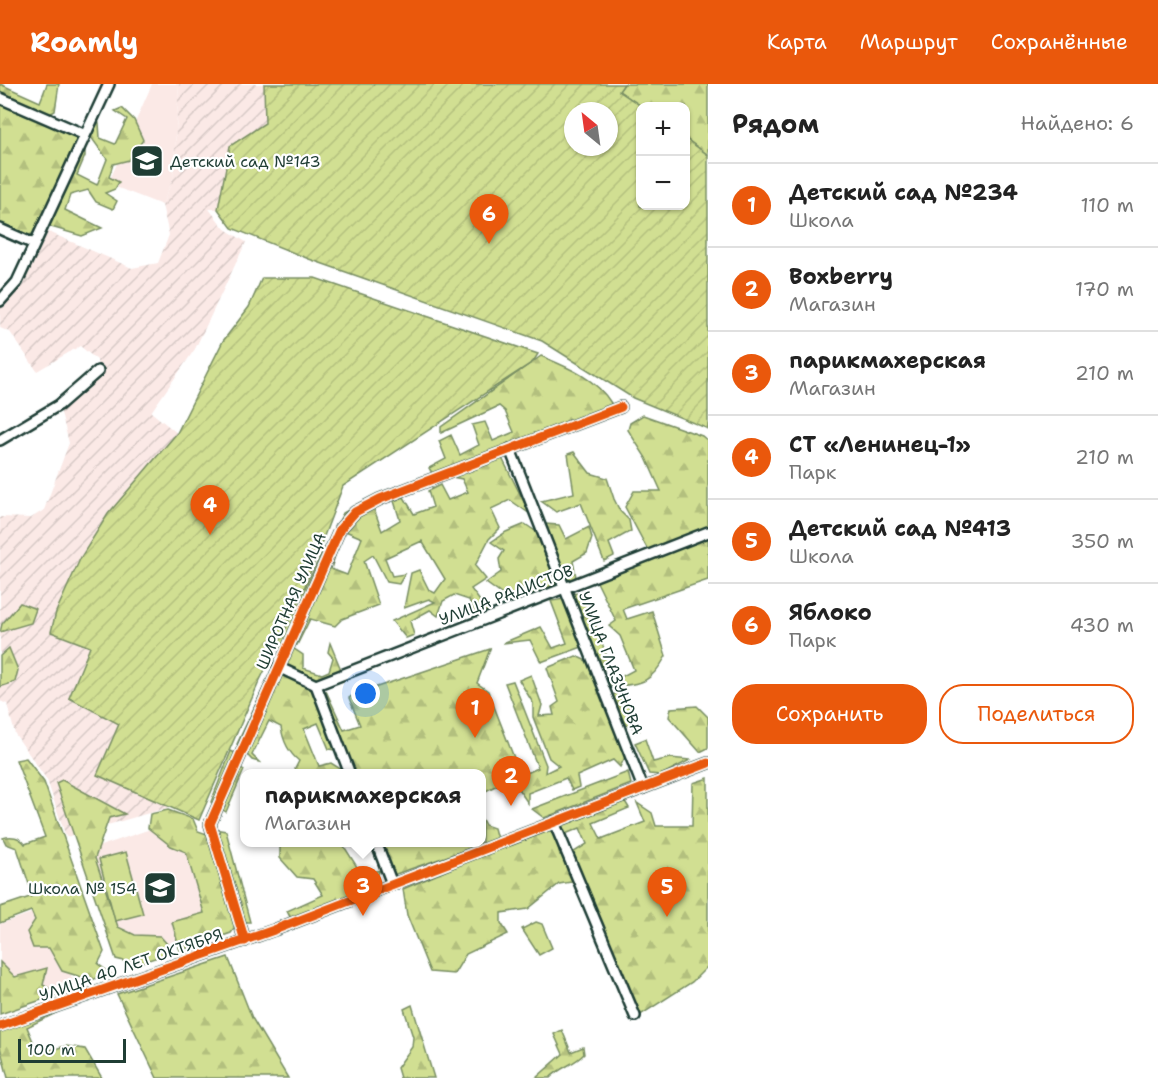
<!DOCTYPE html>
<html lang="ru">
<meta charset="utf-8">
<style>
:root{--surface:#fff;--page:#f2f2f2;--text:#222;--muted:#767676;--line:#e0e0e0;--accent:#ea580c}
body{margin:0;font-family:"Shantell Sans",sans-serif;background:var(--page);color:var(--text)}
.controls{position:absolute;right:18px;top:18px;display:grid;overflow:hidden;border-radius:12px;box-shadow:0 2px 4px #0004}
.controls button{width:54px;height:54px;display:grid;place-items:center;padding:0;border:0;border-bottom:2px solid var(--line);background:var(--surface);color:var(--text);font:30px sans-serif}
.compass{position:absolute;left:564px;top:18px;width:54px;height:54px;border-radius:50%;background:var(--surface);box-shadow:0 2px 4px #0004;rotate:331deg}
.scale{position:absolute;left:18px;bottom:15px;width:108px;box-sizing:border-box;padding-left:6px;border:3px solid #1f3d34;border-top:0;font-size:16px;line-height:21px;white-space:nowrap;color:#1f3d34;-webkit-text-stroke:4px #fff;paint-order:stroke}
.you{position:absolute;left:366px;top:610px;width:21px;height:21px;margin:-15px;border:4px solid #fff;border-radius:50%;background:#1a73e8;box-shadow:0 0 0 9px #1a73e833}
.badge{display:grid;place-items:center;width:39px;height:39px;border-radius:50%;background:var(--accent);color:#fff;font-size:20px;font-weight:700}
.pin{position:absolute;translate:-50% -50px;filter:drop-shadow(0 2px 3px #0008)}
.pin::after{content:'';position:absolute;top:32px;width:21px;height:18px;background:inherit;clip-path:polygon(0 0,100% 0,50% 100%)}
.popup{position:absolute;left:240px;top:685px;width:246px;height:78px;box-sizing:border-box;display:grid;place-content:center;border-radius:12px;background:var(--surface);filter:drop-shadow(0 2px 4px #0005);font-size:20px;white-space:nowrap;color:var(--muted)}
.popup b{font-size:22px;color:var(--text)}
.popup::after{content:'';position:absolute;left:50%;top:100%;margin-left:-12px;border:12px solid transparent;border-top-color:var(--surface)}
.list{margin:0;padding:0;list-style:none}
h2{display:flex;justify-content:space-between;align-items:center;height:78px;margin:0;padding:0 24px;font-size:26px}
h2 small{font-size:20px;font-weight:400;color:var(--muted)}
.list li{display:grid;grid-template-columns:39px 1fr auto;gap:18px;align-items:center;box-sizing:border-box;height:84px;padding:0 24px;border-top:2px solid var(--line)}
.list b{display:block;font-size:22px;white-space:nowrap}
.list p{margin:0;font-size:20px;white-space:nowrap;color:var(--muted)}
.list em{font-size:20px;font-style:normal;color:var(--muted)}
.actions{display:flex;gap:12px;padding:18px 24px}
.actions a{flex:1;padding:14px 0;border:2px solid var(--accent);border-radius:24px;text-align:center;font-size:21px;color:var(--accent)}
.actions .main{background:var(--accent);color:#fff}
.map{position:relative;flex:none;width:708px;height:994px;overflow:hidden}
header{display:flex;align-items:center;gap:36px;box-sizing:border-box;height:84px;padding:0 30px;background:var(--accent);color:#fff}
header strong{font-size:28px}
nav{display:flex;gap:33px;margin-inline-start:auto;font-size:21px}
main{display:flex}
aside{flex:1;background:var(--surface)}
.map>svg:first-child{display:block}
.built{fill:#fbe9e6}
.industrial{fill:url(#industrial-furrows)}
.forest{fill:url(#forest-firs);stroke:#788e63;stroke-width:1.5}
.park{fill:#d1df92;stroke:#788e63;stroke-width:1.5}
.garden{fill:url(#garden-furrows);stroke:#788e63;stroke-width:1.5;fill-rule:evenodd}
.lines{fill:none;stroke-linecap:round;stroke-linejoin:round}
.minor-casing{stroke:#1f3d34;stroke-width:14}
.minor{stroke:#fff;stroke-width:9}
.cycleway-casing{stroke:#fff;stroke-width:13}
.cycleway{stroke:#e8590c;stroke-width:9}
.labels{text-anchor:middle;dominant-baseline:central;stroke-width:4.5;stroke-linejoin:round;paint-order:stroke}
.poi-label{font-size:16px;fill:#1f3d34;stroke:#fff;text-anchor:start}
.street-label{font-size:16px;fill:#1f3d34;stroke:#fff}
</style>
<header>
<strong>Roamly</strong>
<nav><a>Карта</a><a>Маршрут</a><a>Сохранённые</a></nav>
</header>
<main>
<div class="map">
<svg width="708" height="994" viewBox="0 0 708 994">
<defs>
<pattern id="industrial-furrows" width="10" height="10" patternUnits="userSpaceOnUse" patternTransform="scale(1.5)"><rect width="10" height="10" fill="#fbe9e6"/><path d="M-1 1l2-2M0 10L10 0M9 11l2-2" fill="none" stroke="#d7c9c6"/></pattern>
<pattern id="forest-firs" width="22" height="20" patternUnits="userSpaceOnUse" patternTransform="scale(1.5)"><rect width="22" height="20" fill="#d1df92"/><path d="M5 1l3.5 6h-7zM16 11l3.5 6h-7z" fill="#b3c07e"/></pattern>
<pattern id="garden-furrows" width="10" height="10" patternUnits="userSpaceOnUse" patternTransform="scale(1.5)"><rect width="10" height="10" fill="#d1df92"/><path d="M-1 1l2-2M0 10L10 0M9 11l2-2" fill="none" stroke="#b3c07e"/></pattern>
</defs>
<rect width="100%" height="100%" fill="#fff"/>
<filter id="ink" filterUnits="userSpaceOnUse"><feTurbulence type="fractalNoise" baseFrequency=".0167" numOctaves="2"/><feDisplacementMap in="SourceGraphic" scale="12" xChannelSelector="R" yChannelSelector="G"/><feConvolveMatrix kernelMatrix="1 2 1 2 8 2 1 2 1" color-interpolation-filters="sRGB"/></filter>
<g filter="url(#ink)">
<!-- built -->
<g class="built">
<path d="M152,0H179L173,94L162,121L108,100Z"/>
<path d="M171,738L229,842L125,871L89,766Z"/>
<path d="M49,823L73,897L13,918L0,881V840Z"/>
</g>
<!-- industrial -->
<path class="industrial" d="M179,0H264L265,39L230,62L218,125H209L225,145L246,158L195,265L151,328L177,349L108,430L81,473L56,528L51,548L90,563L69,614L120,640L97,691L170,723L66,753L47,696L15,650L7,620L0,617V433L31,434L44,426L69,359L59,321L98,287L97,276L80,262L37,287L10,248L0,244V217L17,198L42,145L132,184L158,179L169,151L162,121L173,94Z"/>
<!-- forest -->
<g class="forest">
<path d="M0,0L40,18L47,0H59L55,27L42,34L69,47L85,61V72L77,91L97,101L107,75L88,49L92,38L99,39L100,54L115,60L127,35L115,27L122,24L134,36L143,56L129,76L113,80L109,93L119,98L115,105L105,109L117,117L113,125L96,118L88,106L70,111L65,126L102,144L82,152L37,139L33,150L23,152L0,142Z"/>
<path d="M624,0H708V71L686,55V22H641L619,7Z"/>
<path d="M541,272C567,283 596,294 611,319L608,325L488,369L493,376L502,374L530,430L510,416L491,425L500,444L489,455L475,482L486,495L471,505L488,528L476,533L469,516L454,511L443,517L438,532L430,526L410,537L414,551L406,554L392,537L435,518L429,515L404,524L411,489L419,486L429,506L435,509L445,495L422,457L385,474L392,492L405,490L399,500L387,498L373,471L364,477L379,521L342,535L335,542L310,535L297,561L276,565L324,464L337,465L331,485L347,491L362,454L336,443L343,429L370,414L382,447L400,436L394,417L404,413L414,430L433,423L428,407L440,401L448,416L468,408L462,395L432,389L429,384L446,375L439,357L451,351L460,371L479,361L472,341L485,338L493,357L514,348L505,327L499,322L441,349V343Z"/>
<path d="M643,331L702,352L708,357V445L649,468L625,423L634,407H661L646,374L628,346L630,339Z"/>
<path d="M574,368L590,389L607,394L614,415L620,427L629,436L631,447L609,459L614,472L604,477L581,419L556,428L541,417L574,409L568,370Z"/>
<path d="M525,440L538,449L558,502L515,520L486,499L501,488L499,475L504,467L491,458L506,448Z"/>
<path d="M545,440L559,441L566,455L589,443L592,454L587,469L573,477L576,493L567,497Z"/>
<path d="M708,453V496L623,525L627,535L652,527L666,572C651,599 641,601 612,602L606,593H621L634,586L620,552L609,542L616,537L596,496Z"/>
<path d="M570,509L585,510L609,579L602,588Z"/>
<path d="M565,515L582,563L541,578L530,556L503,559L541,543L553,564L567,559L551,517Z"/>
<path d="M20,519L36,525L31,539L0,548L2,540Z"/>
<path d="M330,559L342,588L317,598L284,580L291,563L303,571V584L322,590L329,587L333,574L328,568Z"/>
<path d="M9,564L18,586L15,598L0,603V572Z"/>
<path d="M490,565L477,599L488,607L518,684L499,700L482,709V690L353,689L321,607H326L344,646L360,641L349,614L353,611Z"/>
<path d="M576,572L593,580L626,671L620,683L613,676L577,692L579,703L572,706L566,694L528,709V719L514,699L522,691L538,684L505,599L513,597L546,681L545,689L559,682L549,674L533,633V619L519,596L531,591L542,621L539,632L554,631L552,623L559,618L547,584Z"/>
<path d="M281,588L311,603L320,619L336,666L329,665L318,639L304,645L319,682L331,679L347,689H298L295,685L299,677C288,668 283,657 281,643L269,637L252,671L259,678L252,676L237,660L267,596Z"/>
<path d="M622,605L639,646L623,639L612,612Z"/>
<path d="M697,622L708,633V664L700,668L669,633L671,624Z"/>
<path d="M645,655L653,678L670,674L690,676L661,691L649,690L635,659Z"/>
<path d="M231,667L235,669L232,677L244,686L226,728L211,718Z"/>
<path d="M26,674L44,698L104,868L98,880L111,890L91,896L62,887L49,864H33L27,848L35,836L31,827L0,839V823L33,812L17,764L6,760L3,754C11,751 20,753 25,760L45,753L16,676Z"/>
<path d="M628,688L631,700L544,734L532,725Z"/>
<path d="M708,694V882L692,898L639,932L578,803L571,798L559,800L528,825L501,829V839L508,850L466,870L454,890L430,888L407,831L403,805L553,741L560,771L568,772L587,760L580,744L563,751L558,740L623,714L629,724L593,739L601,755L645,738L637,719L652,729L656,742H692L693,699Z"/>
<path d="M62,696L125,730L109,734L95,774L118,843L135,851L160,852L174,868L136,880L116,875L56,699Z"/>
<path d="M168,726L193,735L198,747L210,751L237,841L231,849L180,867L172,838L204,829L186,768L171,762L148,744L150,730Z"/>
<path d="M482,735L485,741L494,744L497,755L393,791L380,759L482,758Z"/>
<path d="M214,745L226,747L250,838H242Z"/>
<path d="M280,759H342L362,791L380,786L370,805L291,835L287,827L323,811L313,795L297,793L280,774Z"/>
<path d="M228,873L252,934L288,994H157L117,910Z"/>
<path d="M0,878L15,893L47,884L43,901L59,910L0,930Z"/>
<path d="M412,921L434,994H400L397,984L412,963L413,953L404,925Z"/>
<path d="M56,925L58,928L27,943L38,969L66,962L85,965L102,994H8L0,963V943Z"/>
<path d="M562,946L571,968L583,963L584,970C574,981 560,983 550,994H536L563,970L554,950Z"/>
</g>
<!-- park -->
<g class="park">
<path d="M126,768L143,830L115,837L99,775Z"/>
<path d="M536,838L542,840L552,864L539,871L522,845Z"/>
</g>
<!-- garden -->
<g class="garden">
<path d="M264,0H624L619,7L641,22L640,122H686V55L708,71V345L633,314L542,257L309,175L232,144L218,125L230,62L265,39ZM573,27H609V63H573Z"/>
<path d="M262,194H315L538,270L533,278L343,402L302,510L259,598L199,736L97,691L119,640L69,614L90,563L51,548L56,528L81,473L108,430L177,349L223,257L249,223Z"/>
</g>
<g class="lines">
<defs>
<g id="minor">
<path d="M0,14L83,50"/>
<path d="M0,145L34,160"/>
<path d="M0,217L17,198L109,0"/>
<path d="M0,356L59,321L98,287"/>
<path d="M510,365L643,704"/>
<path d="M278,583L316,601"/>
<path d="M316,601L708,448"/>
<path d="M316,601L350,690"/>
<path d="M554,738L635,932"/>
<path d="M376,758L392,800"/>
<path d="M245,857L210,740L340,445L355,428L380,415L621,323"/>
<path d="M0,942L274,846L708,679"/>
</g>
</defs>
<!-- minor casing -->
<use href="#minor" class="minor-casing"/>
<!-- minor -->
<use href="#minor" class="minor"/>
<defs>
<g id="cycleway">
<path d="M245,857L210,740L340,445L355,428L380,415L621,323"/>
<path d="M0,942L274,846L708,679"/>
</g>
</defs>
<!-- cycleway casing -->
<use href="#cycleway" class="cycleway-casing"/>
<!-- cycleway -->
<use href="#cycleway" class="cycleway"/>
</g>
</g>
<!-- icons -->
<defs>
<symbol id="school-square" viewBox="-11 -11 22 22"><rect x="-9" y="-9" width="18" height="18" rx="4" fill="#1f3d34" stroke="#fff"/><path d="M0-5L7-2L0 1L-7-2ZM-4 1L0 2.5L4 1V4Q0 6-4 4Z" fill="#fff"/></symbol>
</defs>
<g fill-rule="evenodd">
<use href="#school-square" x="128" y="58" width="38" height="38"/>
<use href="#school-square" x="141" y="785" width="38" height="38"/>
</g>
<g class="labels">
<!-- poi labels -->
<g class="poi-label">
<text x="170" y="77">Детский сад №143</text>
<text x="137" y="804" text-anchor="end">Школа № 154</text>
</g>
<!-- street labels -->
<g class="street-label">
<text transform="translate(506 511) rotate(-21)">УЛИЦА РАДИСТОВ</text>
<text transform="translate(291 517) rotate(-66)">ШИРОТНАЯ УЛИЦА</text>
<text transform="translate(611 579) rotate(69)">УЛИЦА ГЛАЗУНОВА</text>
<text transform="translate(131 881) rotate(-19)">УЛИЦА 40 ЛЕТ ОКТЯБРЯ</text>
</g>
</g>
</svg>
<div class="controls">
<button>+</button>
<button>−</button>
</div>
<svg class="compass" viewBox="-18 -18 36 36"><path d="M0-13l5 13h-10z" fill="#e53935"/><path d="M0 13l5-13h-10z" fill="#767676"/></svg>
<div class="scale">100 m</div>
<div class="you"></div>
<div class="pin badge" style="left:475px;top:654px">1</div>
<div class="pin badge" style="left:511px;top:722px">2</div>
<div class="pin badge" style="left:363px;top:832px">3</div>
<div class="popup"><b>парикмахерская</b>Магазин</div>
<div class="pin badge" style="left:210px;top:451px">4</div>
<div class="pin badge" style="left:667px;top:833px">5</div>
<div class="pin badge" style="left:489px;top:160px">6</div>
</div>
<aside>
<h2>Рядом<small>Найдено: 6</small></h2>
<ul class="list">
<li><span class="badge">1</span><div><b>Детский сад №234</b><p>Школа</p></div><em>110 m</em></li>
<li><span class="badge">2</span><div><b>Boxberry</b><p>Магазин</p></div><em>170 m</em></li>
<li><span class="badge">3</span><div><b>парикмахерская</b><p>Магазин</p></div><em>210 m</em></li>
<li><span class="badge">4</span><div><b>СТ «Ленинец-1»</b><p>Парк</p></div><em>210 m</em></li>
<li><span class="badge">5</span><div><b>Детский сад №413</b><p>Школа</p></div><em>350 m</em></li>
<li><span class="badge">6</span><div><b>Яблоко</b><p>Парк</p></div><em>430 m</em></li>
</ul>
<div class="actions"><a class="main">Сохранить</a><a>Поделиться</a></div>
</aside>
</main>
